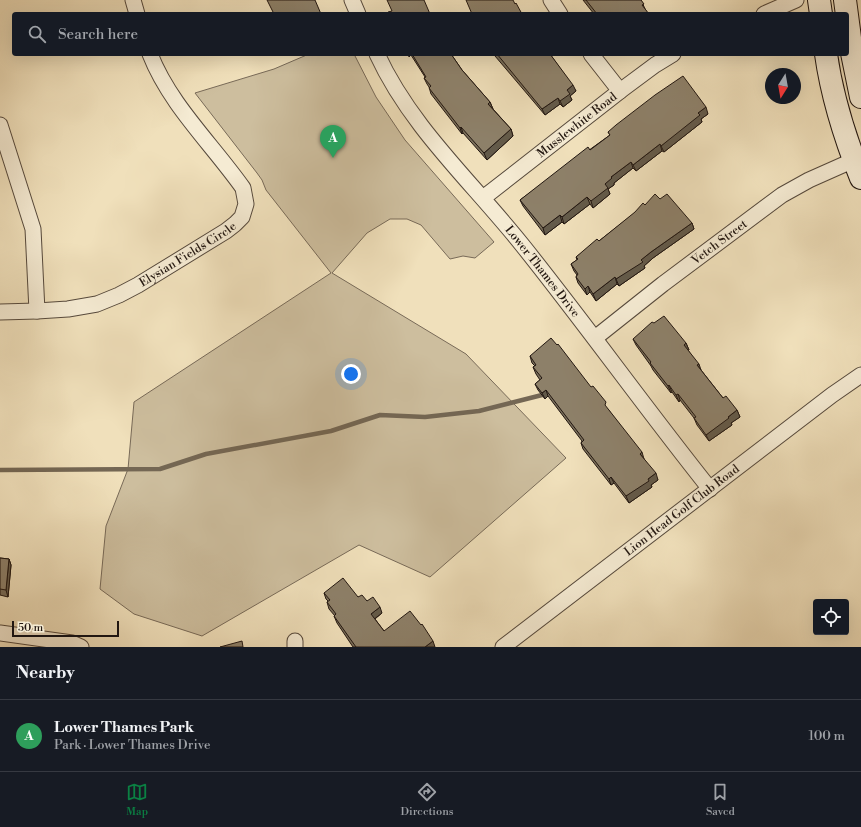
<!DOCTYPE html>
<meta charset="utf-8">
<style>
:root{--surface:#171b24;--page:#20242c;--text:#f1f3f6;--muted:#9ea1a6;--line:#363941;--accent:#0b8043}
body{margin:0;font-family:"Libre Bodoni",serif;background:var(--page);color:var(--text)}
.controls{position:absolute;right:12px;bottom:12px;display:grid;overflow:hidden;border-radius:4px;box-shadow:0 4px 16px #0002}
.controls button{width:36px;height:36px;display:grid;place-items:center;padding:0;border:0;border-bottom:1px solid var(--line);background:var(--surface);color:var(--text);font:20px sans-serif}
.compass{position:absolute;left:765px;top:68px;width:36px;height:36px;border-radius:50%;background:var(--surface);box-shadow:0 4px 16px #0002;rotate:191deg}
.scale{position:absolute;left:12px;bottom:10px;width:107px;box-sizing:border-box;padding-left:4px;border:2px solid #221711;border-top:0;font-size:11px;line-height:14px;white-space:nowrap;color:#221711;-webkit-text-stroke:3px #f5ebd3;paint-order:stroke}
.you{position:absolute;left:351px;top:374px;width:14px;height:14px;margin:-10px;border:3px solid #fff;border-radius:50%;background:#1a73e8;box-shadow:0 0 0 6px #1a73e833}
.badge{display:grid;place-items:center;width:26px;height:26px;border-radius:50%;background:var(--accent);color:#fff;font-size:13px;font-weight:700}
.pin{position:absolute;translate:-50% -33px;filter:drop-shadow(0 1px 2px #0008)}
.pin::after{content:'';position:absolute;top:21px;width:14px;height:12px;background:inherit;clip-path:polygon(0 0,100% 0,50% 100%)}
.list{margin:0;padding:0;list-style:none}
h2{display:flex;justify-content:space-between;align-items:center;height:52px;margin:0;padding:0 16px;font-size:17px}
h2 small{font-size:13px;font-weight:400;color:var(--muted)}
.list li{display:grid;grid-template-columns:26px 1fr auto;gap:12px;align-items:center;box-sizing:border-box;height:72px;padding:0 16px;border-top:1px solid var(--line)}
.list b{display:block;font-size:15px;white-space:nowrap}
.list p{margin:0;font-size:13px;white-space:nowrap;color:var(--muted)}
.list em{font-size:13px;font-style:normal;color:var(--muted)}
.icon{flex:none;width:22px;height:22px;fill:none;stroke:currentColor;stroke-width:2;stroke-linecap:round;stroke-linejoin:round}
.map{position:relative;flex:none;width:861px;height:647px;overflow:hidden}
.search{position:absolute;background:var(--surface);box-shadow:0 4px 16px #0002;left:12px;right:12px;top:12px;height:44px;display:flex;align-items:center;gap:10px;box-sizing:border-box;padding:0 14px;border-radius:4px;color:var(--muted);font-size:15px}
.sheet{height:124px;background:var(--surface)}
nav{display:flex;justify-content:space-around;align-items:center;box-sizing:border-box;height:56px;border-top:1px solid var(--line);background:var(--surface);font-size:11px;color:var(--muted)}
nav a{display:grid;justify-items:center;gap:2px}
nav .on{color:var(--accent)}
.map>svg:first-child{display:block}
.green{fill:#cdbe9e;stroke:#786a58}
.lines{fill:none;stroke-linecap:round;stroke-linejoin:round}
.stream{stroke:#746754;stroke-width:4.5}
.street-casing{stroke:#56493c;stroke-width:17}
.secondary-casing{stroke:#221711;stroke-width:24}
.street{stroke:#f5ebd3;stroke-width:15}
.secondary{stroke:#f5ebd3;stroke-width:22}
.wall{fill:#796e5a;stroke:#221711}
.shaded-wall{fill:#635a4a;stroke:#221711}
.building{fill:#8d8069;stroke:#221711}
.labels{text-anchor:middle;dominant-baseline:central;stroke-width:4;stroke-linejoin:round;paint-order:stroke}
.street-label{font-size:12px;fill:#221711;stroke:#f5ebd3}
</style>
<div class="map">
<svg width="861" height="647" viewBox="0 0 861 647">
<rect width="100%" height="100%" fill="#f0e0bb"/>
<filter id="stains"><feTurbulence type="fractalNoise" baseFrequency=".005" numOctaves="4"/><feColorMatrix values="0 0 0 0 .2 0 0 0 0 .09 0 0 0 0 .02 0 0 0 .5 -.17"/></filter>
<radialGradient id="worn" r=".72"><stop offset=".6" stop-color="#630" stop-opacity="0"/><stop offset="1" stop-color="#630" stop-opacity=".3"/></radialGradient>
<!-- green -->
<path class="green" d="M309,54H354L376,97L405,140L494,242L475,258L463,256L450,259L421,225L407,219H390L367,233L332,273L466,354L566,458L430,577L359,545L202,636L134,614L100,589L106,526L128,469L134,402L331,273L266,190L262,180L257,173L195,93L274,69Z"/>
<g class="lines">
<!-- stream -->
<path class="stream" d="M0,470L160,469L206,454L331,431L380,415L425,417L479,411L546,394"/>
<defs>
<g id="street">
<path d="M133,0L137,14"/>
<path d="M352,0L358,14"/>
<path d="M551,0L560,14"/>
<path d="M764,14L796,0"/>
<path id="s1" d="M377,54C411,128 473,183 523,246C587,326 646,409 710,489"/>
<path d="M591,54L620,91"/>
<path d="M0,125L33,229L37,311L0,312"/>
<path id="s2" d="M483,198L620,91L655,65L673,54"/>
<path id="s3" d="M37,311L68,309L97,304L119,295L138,285L226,231L235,224L242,217L246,204L243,188C212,144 170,105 150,54"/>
<path id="s4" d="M595,338L663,284L782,195L809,180L854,160"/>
<path d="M0,633L72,643L81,647"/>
<path d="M295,647V641"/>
<path id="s5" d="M503,647L832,395L861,375"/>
</g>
<g id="secondary">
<path d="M819,0L821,14"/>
<path d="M845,0L852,53L861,97"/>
<path d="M826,54C832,97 845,138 861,178"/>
</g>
</defs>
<!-- street casing -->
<use href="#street" class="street-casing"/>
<!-- secondary casing -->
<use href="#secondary" class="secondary-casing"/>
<!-- street -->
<use href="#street" class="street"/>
<!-- secondary -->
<use href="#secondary" class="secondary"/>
</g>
<!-- wall -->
<g class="wall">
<path d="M583,0H641L646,11L649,14H594Z"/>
<path d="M408,54H451L462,70L490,102L493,109L511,129L513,136L487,160L463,133L462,134L431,94L429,87L427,84L424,78L425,77L411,55L409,57Z"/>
<path d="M494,54H550L576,91L570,96L572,100L563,107L560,104L545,115L495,56Z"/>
<path d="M708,114L701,119L702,122L664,152L662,151L636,171L633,168L614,183V185L608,189L610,194L593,208L590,204L564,224L562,222L545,235L523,206L520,200L610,135L608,132Z"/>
<path d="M660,199L692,223L694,229L653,258L644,266L645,268L619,286L617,284L596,301L590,292L587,295L578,283L576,277L577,275L574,271L571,264L577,260L576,257L599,241L645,205Z"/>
<path d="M633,339L686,343L689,350H688L701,370L723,398L737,410L740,417L731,423L732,425L709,441L697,425L694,418L680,400L679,402L672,392L671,393L653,370L651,366L636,345Z"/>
<path d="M530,356L608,409L644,459L658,480L651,485L652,487L629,503L614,483L611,485L583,449L581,443L582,441L548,396L545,399L538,390L535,384L540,380L536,374L533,367L535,366L532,363Z"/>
<path d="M0,558L9,559L11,565L8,597L0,595Z"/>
<path d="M324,593L358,597L367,601L382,613L375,619L384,631L435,647H353L337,623L334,616H335L329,609L327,602L328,601L326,599Z"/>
</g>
<!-- shaded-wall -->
<g class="shaded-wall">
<path d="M573,85L576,91L570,96L572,100L563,107L560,101L567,90Z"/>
<path d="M558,98L560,104L545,115L542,109Z"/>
<path d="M490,102L493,109L488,104Z"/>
<path d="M706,107L708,114L701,119L702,122L664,152L661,146L698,113Z"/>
<path d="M461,127L463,133L462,134L460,128Z"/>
<path d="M511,129L513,136L487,160L484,153Z"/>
<path d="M660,144L662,151L636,171L633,165Z"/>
<path d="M631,162L633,168L614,183V185L608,189L610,194L593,208L591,201L605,184L611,177Z"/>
<path d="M587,197L590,204L564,224L562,217Z"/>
<path d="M560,215L562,222L545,235L543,228Z"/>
<path d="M692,223L694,229L653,258L644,266L645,268L619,286L616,279L651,252Z"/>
<path d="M615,277L617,284L596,301L593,294Z"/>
<path d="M588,286L590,292L587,295L585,289Z"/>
<path d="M686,343L689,350L687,351L684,345Z"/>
<path d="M699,364L701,370L697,365Z"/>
<path d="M669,385L672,392L671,393L668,386Z"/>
<path d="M546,390L548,396L545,399L542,393Z"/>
<path d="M678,394L680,400L679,402L676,395Z"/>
<path d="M737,410L740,417L731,423L732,425L709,441L706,435Z"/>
<path d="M642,452L644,459L640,454Z"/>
<path d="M656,473L658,480L651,485L652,487L629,503L626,496Z"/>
<path d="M611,477L614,483L611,485L609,479Z"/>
<path d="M9,559L11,565L8,597L6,590Z"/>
<path d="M380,607L382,613L373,620L371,614Z"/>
<path d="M433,641L435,647H425Z"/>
</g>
<!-- building -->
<g class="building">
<path d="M267,0H315L321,14H274Z"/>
<path d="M387,0H424L430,14H389L388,12L392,11Z"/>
<path d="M466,0H513L515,4L516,3L522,14H472Z"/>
<path d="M586,0H641L644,4L642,5L649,14H597Z"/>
<path d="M412,54H451L462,70L490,102L488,104L511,129L484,153L461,127L460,128L429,88L431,86L424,78L426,77Z"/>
<path d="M497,54H550L573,85L567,90L570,94L560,101L558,98L542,109Z"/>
<path d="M683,76L706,107L698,113L700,115L661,146L660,144L633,165L631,162L611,177L612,178L605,184L608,188L591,201L587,197L562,217L560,215L543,228L520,200L588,147L590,150L610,135L608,132L616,125L655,95Z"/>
<path d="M655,194L660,199L667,194L692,223L651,252L641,260L643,262L616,279L615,277L593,294L588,286L585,289L576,277L578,274L571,264L578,259L576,257L597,239L599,241L635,212L643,203L645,205Z"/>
<path d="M664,316L686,343L684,345L699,364L697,365L723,398L726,396L737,410L728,417L729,418L706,435L694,418L696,417L678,394L676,395L669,385L668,386L650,363L651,362L633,339L652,322L654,323Z"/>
<path d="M551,338L557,345L558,344L591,387L593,386L606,402L605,405L642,452L640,454L656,473L648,479L649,481L626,496L611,477L609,479L581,443L584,440L546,390L542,393L535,384L542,378L533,367L536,365L530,356Z"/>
<path d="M0,558L9,559L6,590L0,589Z"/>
<path d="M343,578L358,597L362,595L367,601L373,597L380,607L371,614L384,631L410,611L421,625L422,624L433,641L425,647H356L334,616L336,614L327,602L330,600L324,593Z"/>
<path d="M242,641L243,647H220Z"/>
</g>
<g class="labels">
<!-- street labels -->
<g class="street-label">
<text stroke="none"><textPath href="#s2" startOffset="119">Musslewhite Road</textPath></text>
<text stroke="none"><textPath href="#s4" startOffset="157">Vetch Street</textPath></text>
<text stroke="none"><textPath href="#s3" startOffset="164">Elysian Fields Circle</textPath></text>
<text stroke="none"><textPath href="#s1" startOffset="274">Lower Thames Drive</textPath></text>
<text stroke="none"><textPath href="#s5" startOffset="225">Lion Head Golf Club Road</textPath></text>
</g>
</g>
<rect width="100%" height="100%" filter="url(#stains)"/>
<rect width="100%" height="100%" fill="url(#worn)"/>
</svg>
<div class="controls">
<button><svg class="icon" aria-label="locate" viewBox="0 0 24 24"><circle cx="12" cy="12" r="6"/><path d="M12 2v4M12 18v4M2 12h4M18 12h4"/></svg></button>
</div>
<svg class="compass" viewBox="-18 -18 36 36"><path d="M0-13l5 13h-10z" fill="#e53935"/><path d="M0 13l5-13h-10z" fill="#9ea1a6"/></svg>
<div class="scale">50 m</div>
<div class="you"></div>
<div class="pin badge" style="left:333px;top:158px;background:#2e9e5b">A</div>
<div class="search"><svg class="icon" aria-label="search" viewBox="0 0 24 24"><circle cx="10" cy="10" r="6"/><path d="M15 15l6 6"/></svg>Search here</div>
</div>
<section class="sheet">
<h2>Nearby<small></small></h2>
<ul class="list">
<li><span class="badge" style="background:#2e9e5b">A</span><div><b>Lower Thames Park</b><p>Park · Lower Thames Drive</p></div><em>100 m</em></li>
</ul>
</section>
<nav>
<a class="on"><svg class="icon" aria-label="map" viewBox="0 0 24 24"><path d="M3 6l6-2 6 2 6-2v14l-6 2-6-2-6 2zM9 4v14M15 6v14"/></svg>Map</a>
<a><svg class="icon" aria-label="directions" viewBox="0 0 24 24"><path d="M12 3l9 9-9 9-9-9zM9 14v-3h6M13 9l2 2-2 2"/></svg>Directions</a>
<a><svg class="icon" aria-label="saved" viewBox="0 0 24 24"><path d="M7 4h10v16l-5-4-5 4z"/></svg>Saved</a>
</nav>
